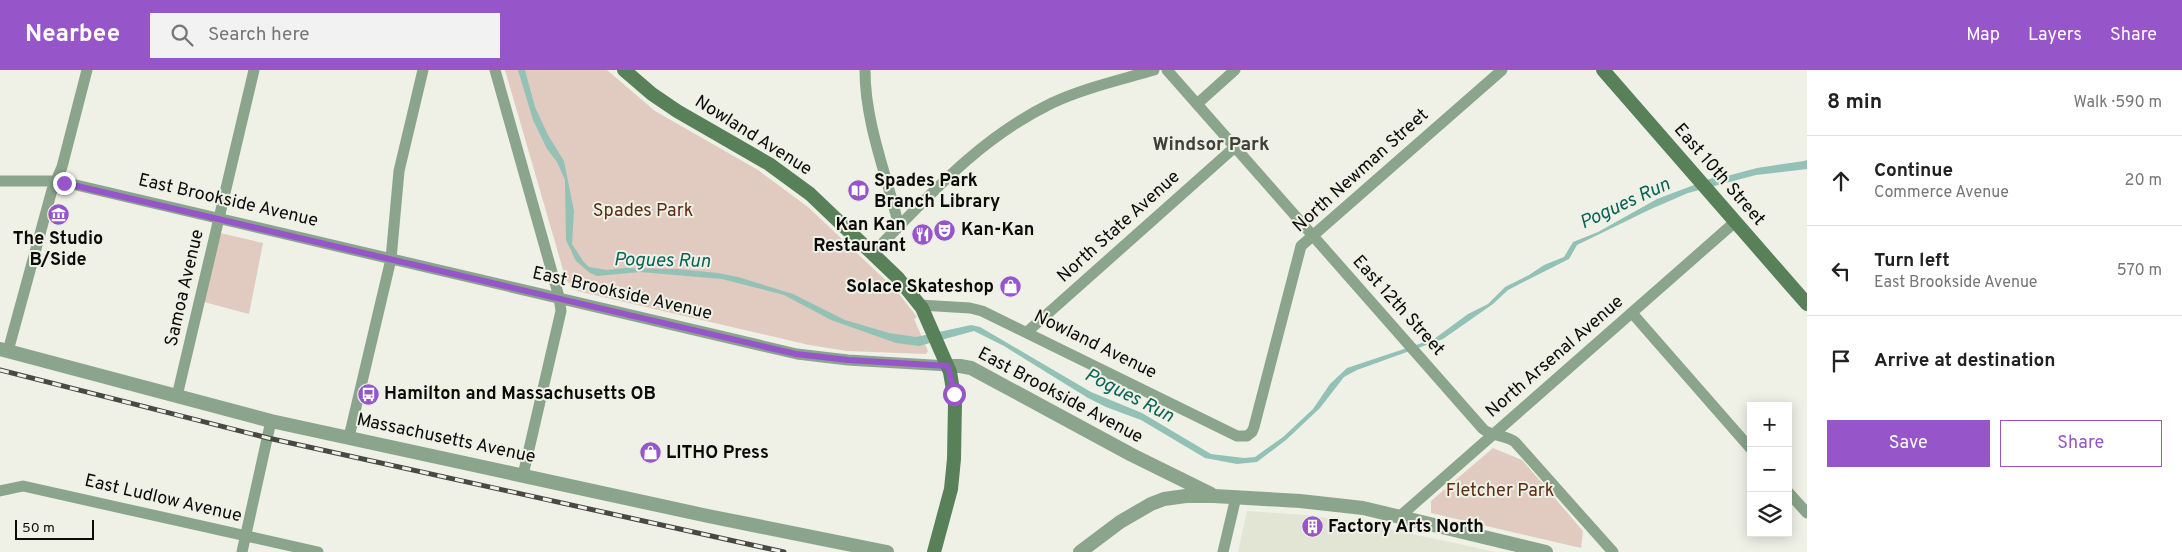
<!DOCTYPE html>
<meta charset="utf-8">
<style>
:root{--surface:#fff;--page:#f2f2f2;--text:#222;--muted:#767676;--line:#e0e0e0;--accent:#9755ca}
body{margin:0;font-family:Overpass,sans-serif;background:var(--page);color:var(--text)}
.controls{position:absolute;right:15px;bottom:15px;display:grid;overflow:hidden;border-radius:0px;box-shadow:0 2px 12px #0003}
.controls button{width:45px;height:45px;display:grid;place-items:center;padding:0;border:0;border-bottom:1px solid var(--line);background:var(--surface);color:var(--text);font:25px sans-serif}
.scale{position:absolute;left:15px;bottom:12px;width:79px;box-sizing:border-box;padding-left:5px;border:2px solid #0b0c08;border-top:0;font-size:14px;line-height:18px;white-space:nowrap;color:#0b0c08;-webkit-text-stroke:4px #eff1e7;paint-order:stroke}
.stop{position:absolute;width:15px;height:15px;margin:-11px;border:4px solid #9755ca;border-radius:50%;background:#fff}
.stop.end{background:#9755ca;border-color:#fff;box-shadow:0 1px 5px #0008}
.list{margin:0;padding:0;list-style:none}
h2{display:flex;justify-content:space-between;align-items:center;height:65px;margin:0;padding:0 20px;font-size:21px}
h2 small{font-size:16px;font-weight:400;color:var(--muted)}
.list li{display:grid;grid-template-columns:32px 1fr auto;gap:15px;align-items:center;box-sizing:border-box;height:90px;padding:0 20px;border-top:1px solid var(--line)}
.list b{display:block;font-size:19px;white-space:nowrap}
.list p{margin:0;font-size:16px;white-space:nowrap;color:var(--muted)}
.list em{font-size:16px;font-style:normal;color:var(--muted)}
.actions{display:flex;gap:10px;padding:15px 20px}
.actions a{flex:1;padding:11px 0;border:1px solid var(--accent);border-radius:0px;text-align:center;font-size:18px;color:var(--accent)}
.actions .main{background:var(--accent);color:#fff}
.icon{flex:none;width:28px;height:28px;fill:none;stroke:currentColor;stroke-width:2;stroke-linecap:round;stroke-linejoin:round}
.map{position:relative;flex:none;width:1807px;height:482px;overflow:hidden}
header{display:flex;align-items:center;gap:30px;box-sizing:border-box;height:70px;padding:0 25px;background:var(--accent);color:#fff}
header strong{font-size:24px}
nav{display:flex;gap:28px;margin-inline-start:auto;font-size:18px}
.search{width:350px;height:45px;background:var(--page);display:flex;align-items:center;gap:12px;box-sizing:border-box;padding:0 18px;border-radius:0px;color:var(--muted);font-size:19px}
main{display:flex}
aside{flex:1;background:var(--surface)}
.map>svg:first-child{display:block}
.built{fill:#e2e5d3}
.green{fill:#e1cabf}
.water{fill:#94c1b6}
.lines{fill:none;stroke-linecap:round;stroke-linejoin:round}
.minor{stroke:#8aa58b;stroke-width:11}
.tertiary{stroke:#8aa58b;stroke-width:14}
.secondary{stroke:#58815a;stroke-width:14}
.rail-casing{stroke:#474943;stroke-width:5}
.rail{stroke:#eff1e7;stroke-width:3;stroke-dasharray:9;stroke-linecap:butt}
.route{stroke:#9755ca;stroke-width:6}
.labels{text-anchor:middle;dominant-baseline:central;stroke-width:4;stroke-linejoin:round;paint-order:stroke}
.street-label{font-size:18px;fill:#0b0c08;stroke:#eff1e7}
.poi-label{font-size:18px;font-weight:bold;fill:#0b0c08;stroke:#eff1e7;text-anchor:start}
.park-label{font-size:18px;fill:#5c2c12;stroke:#eff1e7}
.neighbourhood-label{font-size:19px;font-weight:bold;fill:#3f4038;stroke:#eff1e7}
.water-label{font-size:19px;font-style:italic;fill:#0a6356;stroke:#eff1e7}
</style>
<header>
<strong>Nearbee</strong>
<div class="search"><svg class="icon" aria-label="search" viewBox="0 0 24 24"><circle cx="10" cy="10" r="6"/><path d="M15 15l6 6"/></svg>Search here</div>
<nav><a>Map</a><a>Layers</a><a>Share</a></nav>
</header>
<main>
<div class="map">
<svg width="1807" height="482" viewBox="0 0 1807 482">
<rect width="100%" height="100%" fill="#eff1e7"/>
<!-- built -->
<path class="built" d="M1247,441L1306,445L1351,451L1496,482H1238Z"/>
<!-- green -->
<g class="green">
<path d="M505,0H607L655,41L758,100L808,137L895,219L917,247L914,249L928,281L926,284L847,281L809,275L577,221L566,210Z"/>
<path d="M220,163L263,173L249,244L204,232Z"/>
<path d="M1493,378L1522,390L1583,461L1581,478L1431,443V431Z"/>
</g>
<!-- water -->
<path class="water" d="M518,0H525L535,37L548,65L564,91L574,141L572,174L583,191L589,197L607,200L624,198L677,199L718,203L738,207L793,224L845,250L889,263L916,267L971,255L980,257L1091,322L1142,343L1211,384L1244,388L1255,387L1283,367L1313,339L1330,314L1347,298L1434,269L1468,244L1488,234L1505,217L1529,205L1544,195L1564,187L1573,172L1598,162L1657,129L1715,107L1727,106L1757,98L1804,91L1807,90V99L1756,105L1688,123L1651,139L1577,175L1569,189L1508,220L1493,234L1443,269L1357,300L1344,307L1320,338L1286,370L1257,392L1237,394L1205,388L1141,350L1106,337L1088,328L1004,276L974,261L919,276L896,273L831,250L784,225L722,209L640,202L597,206L590,203L576,191L566,170L565,110L557,92L547,79L533,50Z"/>
<g class="lines">
<!-- minor -->
<g class="minor">
<path d="M495,0L559,227L561,241L523,405"/>
<path d="M865,0C865,54 887,105 899,157"/>
<path d="M1167,0L1483,359C1492,367 1505,364 1515,372L1613,482"/>
<path d="M1197,34L1235,0"/>
<path d="M0,111H59L797,284L848,290L948,296"/>
<path d="M873,183C929,126 978,69 1052,33C1084,18 1120,10 1154,0"/>
<path d="M920,235L970,238L982,241L1237,366H1247L1252,362L1254,357L1301,176L1502,0"/>
<path d="M1632,243L1751,379"/>
<path d="M1027,262L1235,77"/>
<path d="M8,281L52,120L62,97L87,0"/>
<path d="M177,326L254,0"/>
<path d="M349,367L391,189L399,101L423,0"/>
<path d="M0,421L23,416L318,482"/>
<path d="M1788,422L1807,443"/>
<path d="M1398,448L1735,152"/>
<path d="M242,482L271,351"/>
<path d="M1223,482L1236,427"/>
</g>
<!-- tertiary -->
<g class="tertiary">
<path d="M0,279L271,351L708,446L887,482"/>
<path d="M948,296H960L971,298L1132,385L1211,424"/>
<path d="M1080,482L1120,452L1151,434L1164,429L1186,426H1214L1300,431L1363,438L1546,482"/>
</g>
<!-- secondary -->
<g class="secondary">
<path d="M624,0L652,24L677,41L769,94L810,124L898,208L922,238L950,302L955,332L954,389L951,419L934,482"/>
<path d="M1603,0L1807,234"/>
</g>
<defs>
<path id="rail" d="M0,300L268,368L784,482"/>
</defs>
<!-- rail casing -->
<use href="#rail" class="rail-casing"/>
<!-- rail -->
<use href="#rail" class="rail"/>
</g>
<g class="lines">
<!-- route -->
<path class="route" d="M64,113L796,284L848,290L948,296L954,324"/>
</g>
<!-- icons -->
<defs>
<symbol id="library-disc" viewBox="-11 -11 22 22"><circle r="9.5" fill="#9755ca" stroke="#eff1e7"/><path d="M-6-4Q-3-5.5-.7-3.5V5Q-3 3-6 4ZM6-4Q3-5.5 .7-3.5V5Q3 3 6 4Z" fill="#fff"/></symbol>
<symbol id="museum-disc" viewBox="-11 -11 22 22"><circle r="9.5" fill="#9755ca" stroke="#eff1e7"/><path d="M0-6L6-3V-2H-6V-3ZM-5-1h2V3h-2ZM-1-1h2V3h-2ZM3-1h2V3H3ZM-6 4H6V6H-6Z" fill="#fff"/></symbol>
<symbol id="theatre-disc" viewBox="-11 -11 22 22"><circle r="9.5" fill="#9755ca" stroke="#eff1e7"/><path d="M-5-5.5Q0-4 5-5.5V0Q5 5 0 6Q-5 5-5 0ZM-3.3-2.5H-1v1.5H-3.3ZM1-2.5H3.3v1.5H1ZM-2.8 1Q0 5.5 2.8 1Z" fill="#fff"/></symbol>
<symbol id="restaurant-disc" viewBox="-11 -11 22 22"><circle r="9.5" fill="#9755ca" stroke="#eff1e7"/><path d="M-5-6h1v4h1v-4h1v4h1v-4h1v5L-1.5 .5V6h-2V.5L-5-1ZM5-6V6H3V1.5H1.5Q1.5-4 5-6Z" fill="#fff"/></symbol>
<symbol id="shop-disc" viewBox="-11 -11 22 22"><circle r="9.5" fill="#9755ca" stroke="#eff1e7"/><path d="M-5-2.5h2.3a2.7 3.5 0 0 1 5.4 0H5L5.5 6h-11ZM-1.5-2.5h3a1.5 2.3 0 0 0-3 0Z" fill="#fff"/></symbol>
<symbol id="bus-disc" viewBox="-11 -11 22 22"><circle r="9.5" fill="#9755ca" stroke="#eff1e7"/><path d="M-5-6H5V4H4V6H2V4H-2V6H-4V4H-5ZM-3.5-4V0h7V-4ZM-3.5 1.2v1.5H-2V1.2ZM2 1.2v1.5H3.5V1.2Z" fill="#fff"/></symbol>
<symbol id="building-disc" viewBox="-11 -11 22 22"><circle r="9.5" fill="#9755ca" stroke="#eff1e7"/><path d="M-4-6H4V6H1V3H-1V6H-4ZM-2.5-4.3h1.7v1.8h-1.7ZM.8-4.3h1.7v1.8H.8ZM-2.5-1h1.7V.8h-1.7ZM.8-1h1.7V.8H.8Z" fill="#fff"/></symbol>
</defs>
<g fill-rule="evenodd">
<use href="#library-disc" x="846" y="108" width="25" height="25"/>
<use href="#museum-disc" x="46" y="132" width="25" height="25"/>
<use href="#theatre-disc" x="932" y="148" width="25" height="25"/>
<use href="#restaurant-disc" x="910" y="152" width="25" height="25"/>
<use href="#shop-disc" x="998" y="204" width="25" height="25"/>
<use href="#bus-disc" x="356" y="312" width="25" height="25"/>
<use href="#shop-disc" x="638" y="370" width="25" height="25"/>
<use href="#building-disc" x="1300" y="444" width="25" height="25"/>
</g>
<g class="labels">
<!-- street labels -->
<g class="street-label">
<text transform="translate(753 66) rotate(32)">Nowland Avenue</text>
<text transform="translate(1361 101) rotate(-42)">North Newman Street</text>
<text transform="translate(1719 105) rotate(49)">East 10th Street</text>
<text transform="translate(228 131) rotate(13)">East Brookside Avenue</text>
<text transform="translate(1119 157) rotate(-42)">North State Avenue</text>
<text transform="translate(185 218) rotate(-77)">Samoa Avenue</text>
<text transform="translate(622 224) rotate(13)">East Brookside Avenue</text>
<text transform="translate(1398 236) rotate(48)">East 12th Street</text>
<text transform="translate(1095 275) rotate(26)">Nowland Avenue</text>
<text transform="translate(1555 287) rotate(-41)">North Arsenal Avenue</text>
<text transform="translate(1060 326) rotate(28)">East Brookside Avenue</text>
<text transform="translate(446 369) rotate(12)">Massachusetts Avenue</text>
<text transform="translate(163 429) rotate(13)">East Ludlow Avenue</text>
</g>
<!-- poi labels -->
<g class="poi-label">
<text x="874" y="111">Spades Park<tspan x="874" dy="21">Branch Library</tspan></text>
<text x="906" y="155" text-anchor="end">Kan Kan<tspan x="906" dy="21">Restaurant</tspan></text>
<text x="961" y="160">Kan-Kan</text>
<text x="58" y="169" text-anchor="middle">The Studio<tspan x="58" dy="21">B/Side</tspan></text>
<text x="994" y="217" text-anchor="end">Solace Skateshop</text>
<text x="384" y="324">Hamilton and Massachusetts OB</text>
<text x="666" y="383">LITHO Press</text>
<text x="1328" y="457">Factory Arts North</text>
</g>
<!-- park labels -->
<g class="park-label">
<text x="643" y="141">Spades Park</text>
<text x="1500" y="421">Fletcher Park</text>
</g>
<!-- neighbourhood labels -->
<g class="neighbourhood-label">
<text x="1211" y="75">Windsor Park</text>
</g>
<!-- water labels -->
<g class="water-label">
<text transform="translate(1625 134) rotate(-25)">Pogues Run</text>
<text transform="translate(662 191) rotate(1)">Pogues Run</text>
<text transform="translate(1129 326) rotate(27)">Pogues Run</text>
</g>
</g>
</svg>
<div class="controls">
<button>+</button>
<button>−</button>
<button><svg class="icon" aria-label="layers" viewBox="0 0 24 24"><path d="M12 4l9 5-9 5-9-5zM3 14l9 5 9-5"/></svg></button>
</div>
<div class="scale">50 m</div>
<div class="stop" style="left:954px;top:324px"></div>
<div class="stop end" style="left:64px;top:113px"></div>
</div>
<aside>
<h2>8 min<small>Walk · 590 m</small></h2>
<ul class="list">
<li><svg class="icon" aria-label="ahead" viewBox="0 0 24 24"><path d="M12 20V5M6 11l6-6 6 6"/></svg><div><b>Continue</b><p>Commerce Avenue</p></div><em>20 m</em></li>
<li><svg class="icon" aria-label="left" viewBox="0 0 24 24"><path d="M17 20v-9H6M10 6l-5 5 5 5"/></svg><div><b>Turn left</b><p>East Brookside Avenue</p></div><em>570 m</em></li>
<li><svg class="icon" aria-label="arrive" viewBox="0 0 24 24"><path d="M6 21V4h12l-3 4 3 4H6"/></svg><div><b>Arrive at destination</b></div></li>
</ul>
<div class="actions"><a class="main">Save</a><a>Share</a></div>
</aside>
</main>
